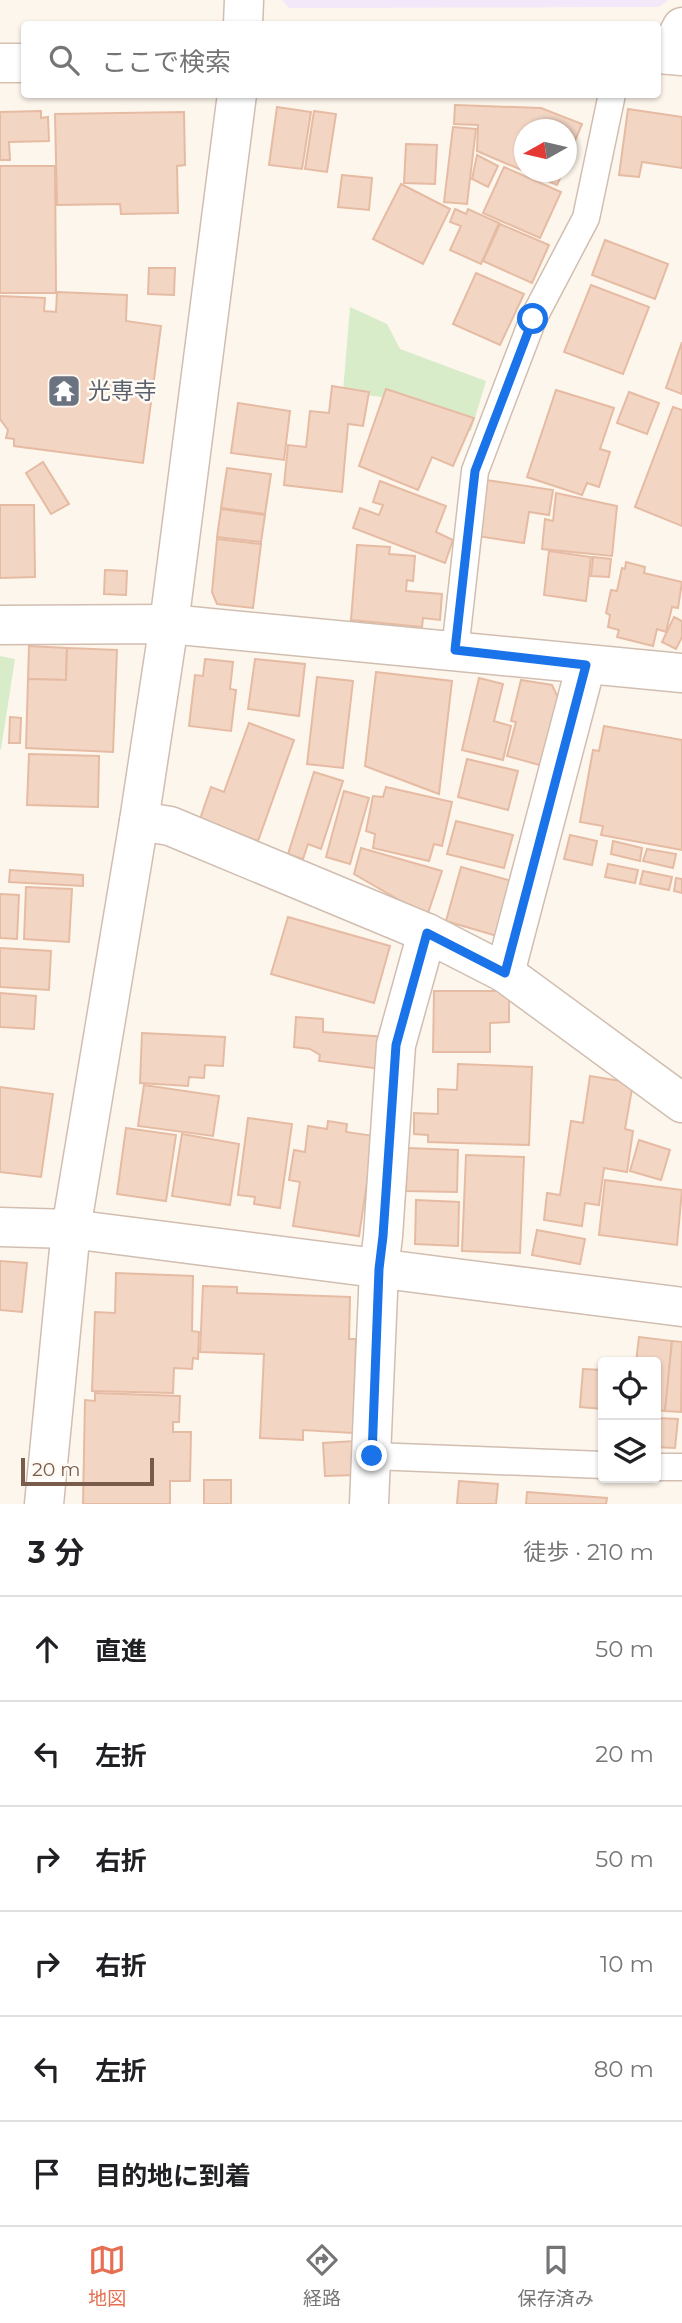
<!DOCTYPE html>
<html lang="ja">
<meta charset="utf-8">
<style>
:root{--surface:#fff;--page:#f2f2f2;--text:#202124;--muted:#757577;--line:#e0e0e0;--accent:#e76f51}
body{margin:0;font-family:Montserrat,"Noto Sans JP",sans-serif;background:var(--page);color:var(--text)}
.controls{position:absolute;right:21px;bottom:21px;display:grid;overflow:hidden;border-radius:7px;box-shadow:0 2px 5px #0004}
.controls button{width:63px;height:63px;display:grid;place-items:center;padding:0;border:0;border-bottom:2px solid var(--line);background:var(--surface);color:var(--text);font:35px sans-serif}
.compass{position:absolute;left:514px;top:119px;width:63px;height:63px;border-radius:50%;background:var(--surface);box-shadow:0 2px 5px #0004;rotate:262deg}
.scale{position:absolute;left:21px;bottom:18px;width:133px;box-sizing:border-box;padding-left:7px;border:4px solid #7a5c4d;border-top:0;font-size:19px;line-height:24px;white-space:nowrap;color:#7a5c4d;-webkit-text-stroke:5px #fffaf3;paint-order:stroke}
.stop{position:absolute;width:21px;height:21px;margin:-16px;border:5px solid #1a73e8;border-radius:50%;background:#fff}
.stop.end{background:#1a73e8;border-color:#fff;box-shadow:0 2px 7px #0008}
.list{margin:0;padding:0;list-style:none}
h2{display:flex;justify-content:space-between;align-items:center;height:91px;margin:0;padding:0 28px;font-size:30px}
h2 small{font-size:23px;font-weight:400;color:var(--muted)}
.list li{display:grid;grid-template-columns:46px 1fr auto;gap:21px;align-items:center;box-sizing:border-box;height:105px;padding:0 28px;border-top:2px solid var(--line)}
.list b{display:block;font-size:26px;white-space:nowrap}
.list em{font-size:23px;font-style:normal;color:var(--muted)}
.icon{flex:none;width:38px;height:38px;fill:none;stroke:currentColor;stroke-width:2;stroke-linecap:round;stroke-linejoin:round}
.map{position:relative;flex:none;width:682px;height:1504px;overflow:hidden}
.search{position:absolute;background:var(--surface);box-shadow:0 2px 5px #0004;left:21px;right:21px;top:21px;height:77px;display:flex;align-items:center;gap:18px;box-sizing:border-box;padding:0 24px;border-radius:7px;color:var(--muted);font-size:26px}
.sheet{height:721px;background:var(--surface)}
nav{display:flex;justify-content:space-around;align-items:center;box-sizing:border-box;height:98px;border-top:2px solid var(--line);background:var(--surface);font-size:19px;color:var(--muted)}
nav a{display:grid;justify-items:center;gap:4px}
nav .on{color:var(--accent)}
.map>svg:first-child{display:block}
.education{fill:#f3e8fa}
.green{fill:#d8ecc9}
.building{fill:#f3d5c3;stroke:#e6bba3;stroke-width:2}
.lines{fill:none;stroke-linecap:round;stroke-linejoin:round}
.lane-casing{stroke:#d1beb0;stroke-width:29}
.street-casing{stroke:#d1beb0;stroke-width:41}
.secondary-casing{stroke:#d6c0b0;stroke-width:41}
.lane{stroke:#fff;stroke-width:26}
.street{stroke:#fff;stroke-width:38}
.secondary{stroke:#fff;stroke-width:38}
.route{stroke:#1a73e8;stroke-width:9}
.labels{text-anchor:middle;dominant-baseline:central;stroke-width:5;stroke-linejoin:round;paint-order:stroke}
.worship-label{font-size:23px;fill:#5b616d;stroke:#fffaf3;text-anchor:start}
</style>
<div class="map">
<svg width="682" height="1504" viewBox="0 0 682 1504">
<rect width="100%" height="100%" fill="#fdf6ec"/>
<!-- education -->
<path class="education" d="M282,0H668L659,7L289,8Z"/>
<!-- green -->
<g class="green">
<path d="M350,307L387,324L400,349L486,381L471,431L397,399L343,392Z"/>
<path d="M0,656L15,659L1,749H0Z"/>
</g>
<!-- building -->
<g class="building">
<path d="M455,105L541,108L582,124L566,162V130H524V171L477,151L478,125L454,124Z"/>
<path d="M277,107L311,112L302,169L269,165Z"/>
<path d="M628,109L682,117V168L642,162L639,177L619,175Z"/>
<path d="M41,111V118L48,117L49,141L9,142L10,160H0V112Z"/>
<path d="M314,111L336,114L327,172L305,169Z"/>
<path d="M184,112L185,165L177,166L178,213L121,214L120,204L57,205L55,114Z"/>
<path d="M453,127L476,129L467,204L444,202Z"/>
<path d="M406,144L437,145L435,184L404,183Z"/>
<path d="M477,155L498,166L488,187L472,179Z"/>
<path d="M0,166H55L56,293H0Z"/>
<path d="M504,167L561,192L540,238L483,213Z"/>
<path d="M526,172H563L557,185Z"/>
<path d="M342,175L372,178L369,210L338,207Z"/>
<path d="M401,184L450,209L423,264L373,239Z"/>
<path d="M455,209L466,214L468,209L499,223L481,264L450,250L461,226L450,222Z"/>
<path d="M500,224L549,245L532,283L483,261Z"/>
<path d="M605,240L668,264L655,299L592,275Z"/>
<path d="M149,268H175L174,295L148,294Z"/>
<path d="M476,273L524,294L500,345L453,324Z"/>
<path d="M591,285L649,307L623,374L564,352Z"/>
<path d="M57,292L127,295L126,321L161,326L143,463L14,446V439L6,438L8,430L0,419V296L45,298L44,311L56,312Z"/>
<path d="M682,342V394L666,388Z"/>
<path d="M332,386L369,392L363,426L348,424L342,492L284,485L288,445L306,447L310,411L329,413Z"/>
<path d="M386,389L474,418L453,466L432,457L418,490L359,466Z"/>
<path d="M556,390L614,408L600,449L610,452L599,487L587,483L582,495L527,477Z"/>
<path d="M629,392L659,403L647,434L617,423Z"/>
<path d="M238,403L290,411L284,460L231,453Z"/>
<path d="M673,407L682,410V526L635,507Z"/>
<path d="M43,462L69,504L51,514L26,473Z"/>
<path d="M227,468L271,474L265,514L221,508Z"/>
<path d="M486,480L553,490L549,515L529,512L524,543L477,536Z"/>
<path d="M380,481L446,506L436,532L453,540L445,563L353,528L360,508L379,515L383,505L373,502Z"/>
<path d="M556,493L617,506L612,556L542,549L545,519L553,521Z"/>
<path d="M0,505H34L35,577L0,578Z"/>
<path d="M221,509L265,515L261,542L217,537Z"/>
<path d="M217,539L261,544L253,608L217,604L212,592Z"/>
<path d="M357,545L390,547L389,554L415,556L413,581L407,580L406,591L442,594L440,620L423,618L422,627L351,620Z"/>
<path d="M549,551L591,557L586,601L544,595Z"/>
<path d="M593,557L611,559L609,577L591,576Z"/>
<path d="M626,562L645,567L644,573L682,582L678,608L672,607L666,632L657,629L653,646L617,637L619,630L608,627L610,615L606,613L611,590L617,591L622,568L625,569Z"/>
<path d="M105,570L127,571L126,595L104,594Z"/>
<path d="M674,617L682,621V637L676,649L662,642Z"/>
<path d="M29,646L67,648L66,680L28,679Z"/>
<path d="M67,648L117,650L113,752L26,748L28,679L66,680Z"/>
<path d="M205,659L233,662L230,689L236,690L231,731L189,726L195,675L203,676Z"/>
<path d="M255,659L305,664L299,716L248,709Z"/>
<path d="M376,672L452,681L439,794L365,766Z"/>
<path d="M317,677L353,681L343,768L307,764Z"/>
<path d="M479,678L503,684L494,721L511,726L503,760L462,750Z"/>
<path d="M521,680L552,685L560,702L543,766L507,756L516,722L511,721Z"/>
<path d="M10,717L21,718L20,743H9Z"/>
<path d="M249,723L294,740L258,841L200,819L211,787L224,792Z"/>
<path d="M604,726L682,740V850L601,835L603,826L580,822L593,750L599,751Z"/>
<path d="M29,754L99,756L98,807L27,805Z"/>
<path d="M467,759L518,771L508,810L458,797Z"/>
<path d="M314,772L343,781L321,849L308,844L303,859L288,854Z"/>
<path d="M386,787L452,802L442,846L434,844L429,861L373,848L375,834L366,831L373,796L383,797Z"/>
<path d="M344,791L369,798L350,864L326,857Z"/>
<path d="M456,821L513,835L504,868L447,854Z"/>
<path d="M570,835L597,841L592,865L564,859Z"/>
<path d="M613,841L642,848L640,861L611,854Z"/>
<path d="M361,848L442,871L427,916L354,874Z"/>
<path d="M647,849L676,854L673,868L643,861Z"/>
<path d="M608,864L638,870L635,883L605,877Z"/>
<path d="M461,867L512,881L497,936L446,921Z"/>
<path d="M10,870L83,875V886L9,882Z"/>
<path d="M643,871L672,877L669,890L640,884Z"/>
<path d="M676,878L682,879V893L674,891Z"/>
<path d="M26,887L72,889L69,942L24,939Z"/>
<path d="M0,894L19,895L17,939L0,938Z"/>
<path d="M288,917L390,946L374,1003L271,974Z"/>
<path d="M0,948L51,951L49,990L0,987Z"/>
<path d="M434,991H509V1022L490,1023V1052H433Z"/>
<path d="M0,993L36,996L34,1029L0,1027Z"/>
<path d="M296,1017L323,1019V1032L385,1037L381,1069L319,1061L320,1055L310,1049L294,1047Z"/>
<path d="M142,1033L225,1037L223,1066L205,1065L204,1078L189,1077L188,1086L140,1083Z"/>
<path d="M458,1064L532,1067L529,1145L428,1142V1135L414,1134V1113L438,1114V1089L457,1090Z"/>
<path d="M590,1076L633,1083L625,1129L633,1131L627,1172L604,1168L599,1205L585,1203L582,1226L544,1220L547,1193L560,1195L571,1121L583,1123Z"/>
<path d="M144,1085L219,1096L213,1136L138,1126Z"/>
<path d="M0,1087L53,1094L41,1177L0,1172Z"/>
<path d="M248,1118L292,1124L280,1208L254,1204L255,1197L238,1195Z"/>
<path d="M328,1121L347,1124L346,1132L374,1136L359,1236L293,1226L300,1182L289,1180L294,1150L305,1152L308,1126L327,1129Z"/>
<path d="M126,1128L176,1135L166,1201L117,1194Z"/>
<path d="M182,1134L239,1144L230,1205L172,1196Z"/>
<path d="M639,1140L670,1150L661,1180L630,1171Z"/>
<path d="M407,1148L458,1150L457,1192L406,1191Z"/>
<path d="M466,1155L524,1157L520,1253L462,1251Z"/>
<path d="M605,1180L682,1190L677,1245L599,1235Z"/>
<path d="M416,1200L459,1202L458,1246L415,1244Z"/>
<path d="M537,1230L585,1239L580,1264L532,1255Z"/>
<path d="M0,1261L27,1263L22,1312L0,1310Z"/>
<path d="M116,1273L193,1276L192,1331L199,1332L198,1359L193,1358L192,1369L174,1368L173,1393L92,1391L95,1312L115,1313Z"/>
<path d="M203,1286L237,1287V1293L350,1297L349,1339H356L353,1433L303,1430V1440L260,1438L264,1354L200,1352Z"/>
<path d="M639,1337L672,1341L665,1411L656,1410V1362H636Z"/>
<path d="M672,1341L682,1342L681,1412L665,1411Z"/>
<path d="M583,1369L603,1370V1409L580,1407Z"/>
<path d="M95,1393L180,1396L179,1422H173V1432H191L190,1481H170V1504H83L85,1400L95,1401Z"/>
<path d="M656,1418L678,1419L675,1448L656,1447Z"/>
<path d="M355,1441L357,1475L325,1476L323,1443Z"/>
<rect x="204" y="1480" width="27" height="24"/>
<path d="M459,1481L498,1484L496,1504H457Z"/>
<path d="M527,1492L607,1498L606,1504H526Z"/>
</g>
<g class="lines">
<defs>
<g id="lane">
<path d="M455,651L475,471L533,319L586,218L612,94"/>
<path d="M372,1456L603,1465"/>
<path d="M656,1467H682"/>
</g>
<g id="street">
<path d="M243,24L244,0"/>
<path d="M668,54L682,27"/>
<path d="M0,625L169,624L682,673"/>
<path d="M139,821L170,826L427,933L505,973L682,1103"/>
<path d="M505,973L586,665"/>
<path d="M0,1227L71,1229L682,1307"/>
<path d="M44,1504L71,1229L139,821L169,624L237,94"/>
<path d="M369,1504L379,1269L383,1236L396,1045L427,933"/>
</g>
<g id="secondary">
<path d="M658,54L682,56"/>
<path d="M0,63H24"/>
</g>
</defs>
<!-- lane casing -->
<use href="#lane" class="lane-casing"/>
<!-- street casing -->
<use href="#street" class="street-casing"/>
<!-- secondary casing -->
<use href="#secondary" class="secondary-casing"/>
<!-- lane -->
<use href="#lane" class="lane"/>
<!-- street -->
<use href="#street" class="street"/>
<!-- secondary -->
<use href="#secondary" class="secondary"/>
</g>
<g class="lines">
<!-- route -->
<path class="route" d="M372,1456L379,1269L383,1236L396,1045L427,933L505,973L586,665L455,650L475,471L533,319"/>
</g>
<!-- icons -->
<defs>
<symbol id="temple-square" viewBox="-11 -11 22 22"><rect x="-9" y="-9" width="18" height="18" rx="4" fill="#6b7280" stroke="#fffaf3"/><path d="M0-6L5-2H3V0L6.5 2.5H4V6H1.5V3h-3V6H-4V2.5H-6.5L-3 0V-2H-5Z" fill="#fff"/></symbol>
</defs>
<g fill-rule="evenodd">
<use href="#temple-square" x="45" y="372" width="38" height="38"/>
</g>
<g class="labels">
<!-- worship labels -->
<g class="worship-label">
<text x="88" y="391">光専寺</text>
</g>
</g>
</svg>
<div class="controls">
<button><svg class="icon" aria-label="locate" viewBox="0 0 24 24"><circle cx="12" cy="12" r="6"/><path d="M12 2v4M12 18v4M2 12h4M18 12h4"/></svg></button>
<button><svg class="icon" aria-label="layers" viewBox="0 0 24 24"><path d="M12 4l9 5-9 5-9-5zM3 14l9 5 9-5"/></svg></button>
</div>
<svg class="compass" viewBox="-18 -18 36 36"><path d="M0-13l5 13h-10z" fill="#e53935"/><path d="M0 13l5-13h-10z" fill="#757577"/></svg>
<div class="scale">20 m</div>
<div class="stop" style="left:533px;top:319px"></div>
<div class="stop end" style="left:372px;top:1456px"></div>
<div class="search"><svg class="icon" aria-label="search" viewBox="0 0 24 24"><circle cx="10" cy="10" r="6"/><path d="M15 15l6 6"/></svg>ここで検索</div>
</div>
<section class="sheet">
<h2>3 分<small>徒歩 · 210 m</small></h2>
<ul class="list">
<li><svg class="icon" aria-label="ahead" viewBox="0 0 24 24"><path d="M12 20V5M6 11l6-6 6 6"/></svg><div><b>直進</b></div><em>50 m</em></li>
<li><svg class="icon" aria-label="left" viewBox="0 0 24 24"><path d="M17 20v-9H6M10 6l-5 5 5 5"/></svg><div><b>左折</b></div><em>20 m</em></li>
<li><svg class="icon" aria-label="right" viewBox="0 0 24 24"><path d="M7 20v-9h11M14 6l5 5-5 5"/></svg><div><b>右折</b></div><em>50 m</em></li>
<li><svg class="icon" aria-label="right" viewBox="0 0 24 24"><path d="M7 20v-9h11M14 6l5 5-5 5"/></svg><div><b>右折</b></div><em>10 m</em></li>
<li><svg class="icon" aria-label="left" viewBox="0 0 24 24"><path d="M17 20v-9H6M10 6l-5 5 5 5"/></svg><div><b>左折</b></div><em>80 m</em></li>
<li><svg class="icon" aria-label="arrive" viewBox="0 0 24 24"><path d="M6 21V4h12l-3 4 3 4H6"/></svg><div><b>目的地に到着</b></div></li>
</ul>
</section>
<nav>
<a class="on"><svg class="icon" aria-label="map" viewBox="0 0 24 24"><path d="M3 6l6-2 6 2 6-2v14l-6 2-6-2-6 2zM9 4v14M15 6v14"/></svg>地図</a>
<a><svg class="icon" aria-label="directions" viewBox="0 0 24 24"><path d="M12 3l9 9-9 9-9-9zM9 14v-3h6M13 9l2 2-2 2"/></svg>経路</a>
<a><svg class="icon" aria-label="saved" viewBox="0 0 24 24"><path d="M7 4h10v16l-5-4-5 4z"/></svg>保存済み</a>
</nav>
